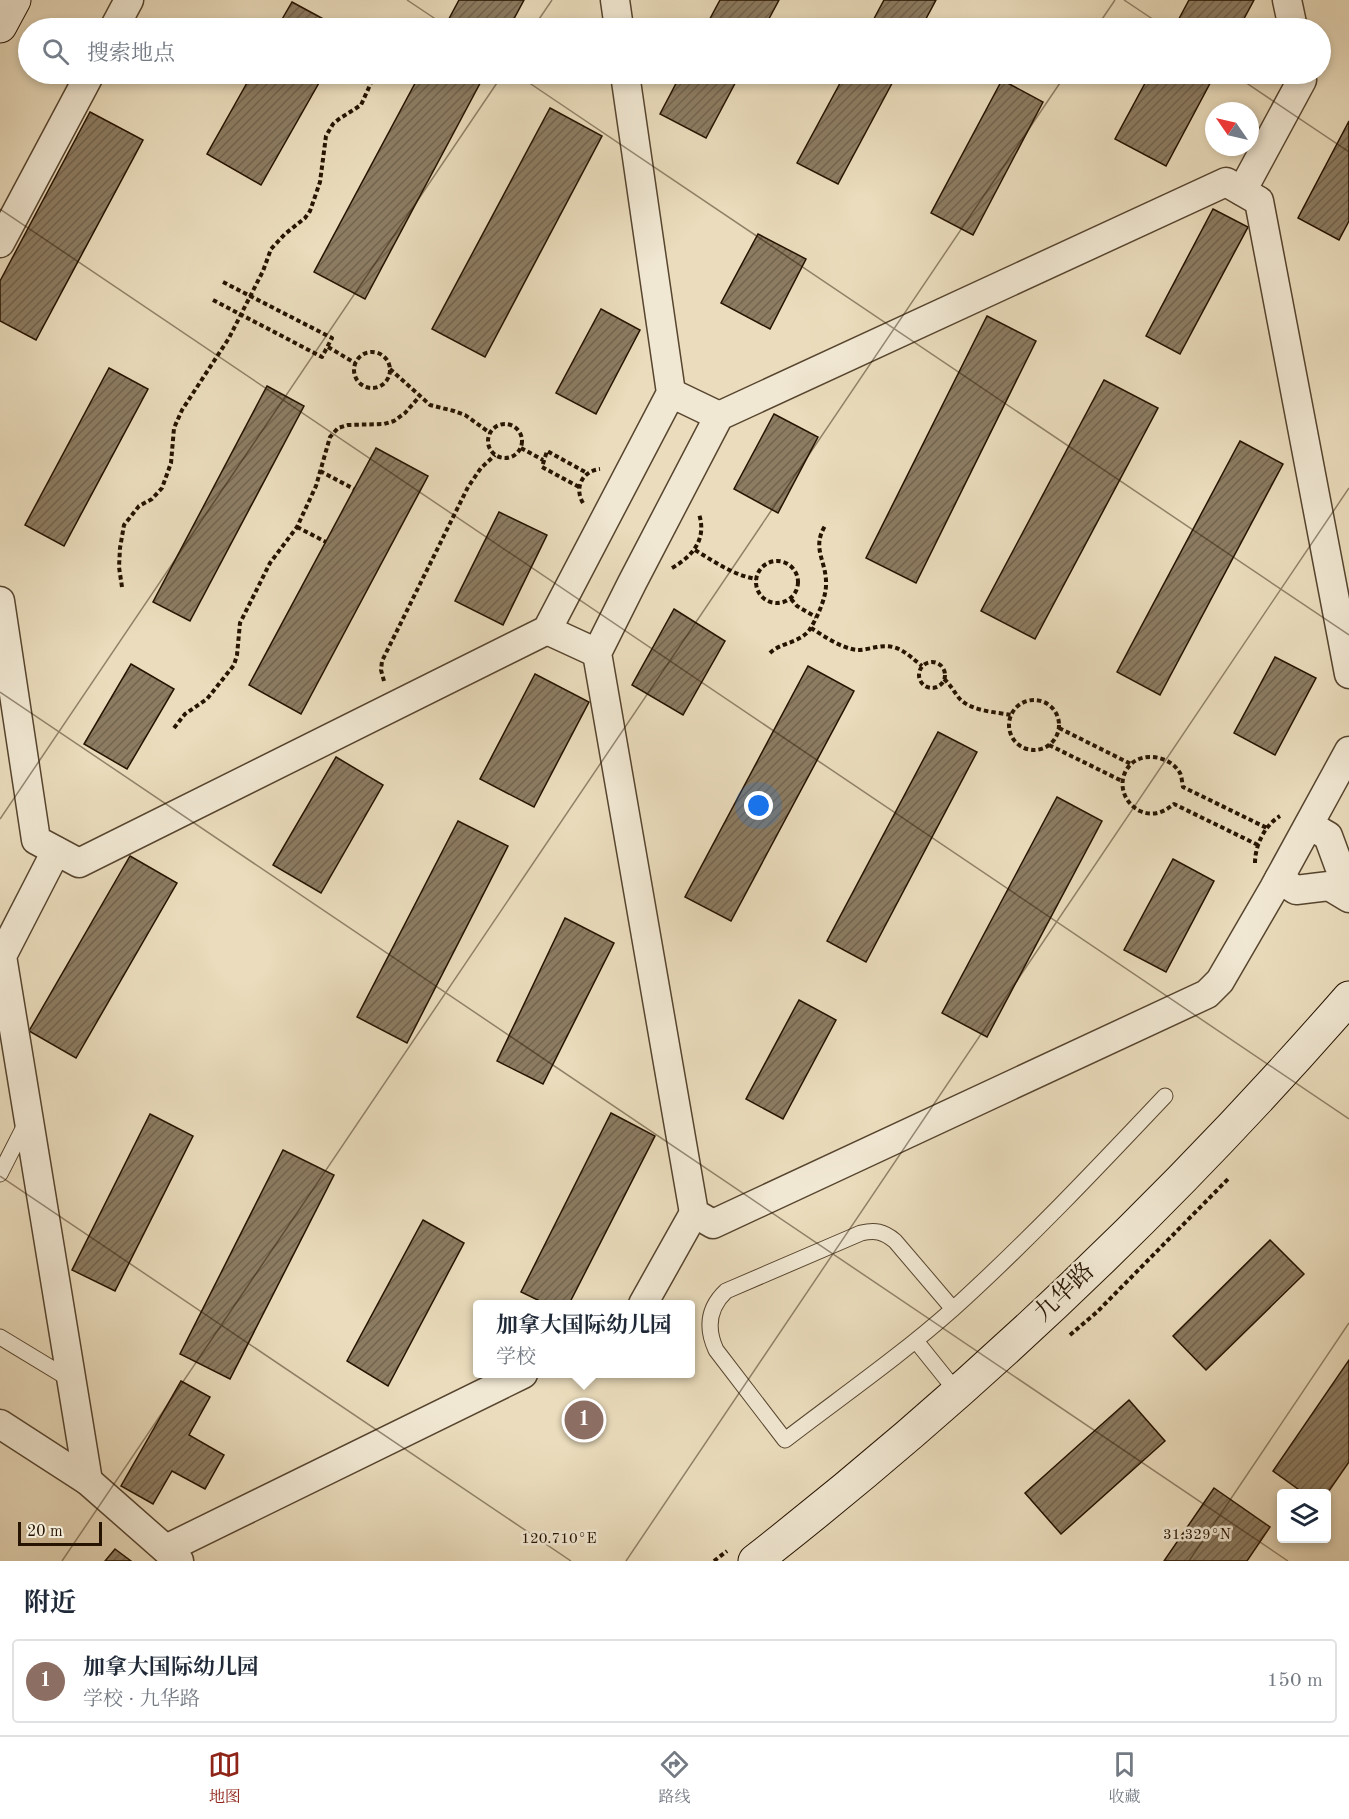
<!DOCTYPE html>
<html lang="zh">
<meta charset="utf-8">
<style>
:root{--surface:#fff;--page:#f6f6f7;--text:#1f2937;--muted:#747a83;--line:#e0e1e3;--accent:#8f2418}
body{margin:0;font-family:"Old Standard TT","Noto Serif SC",serif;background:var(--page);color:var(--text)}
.controls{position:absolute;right:18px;bottom:18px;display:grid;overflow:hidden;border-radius:6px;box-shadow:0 3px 9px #0003}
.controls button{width:54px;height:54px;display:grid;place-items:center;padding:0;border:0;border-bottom:2px solid var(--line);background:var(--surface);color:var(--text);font:30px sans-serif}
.compass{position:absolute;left:1205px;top:102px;width:54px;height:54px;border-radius:50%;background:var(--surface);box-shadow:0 3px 9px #0003;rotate:304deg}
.scale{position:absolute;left:18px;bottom:15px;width:84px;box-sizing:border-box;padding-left:6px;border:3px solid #261300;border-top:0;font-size:16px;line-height:21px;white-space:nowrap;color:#261300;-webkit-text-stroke:4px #f1e8d3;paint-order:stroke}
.you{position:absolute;left:759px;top:806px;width:21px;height:21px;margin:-15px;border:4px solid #fff;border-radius:50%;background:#1a73e8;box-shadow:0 0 0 9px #1a73e833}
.badge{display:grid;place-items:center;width:39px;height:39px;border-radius:50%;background:var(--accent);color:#fff;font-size:20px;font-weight:700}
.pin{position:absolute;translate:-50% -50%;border:3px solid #fff;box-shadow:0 2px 6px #0006}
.popup{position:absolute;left:473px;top:1300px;width:222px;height:78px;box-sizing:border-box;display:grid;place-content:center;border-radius:6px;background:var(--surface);filter:drop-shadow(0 2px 4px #0005);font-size:20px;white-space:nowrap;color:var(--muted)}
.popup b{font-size:22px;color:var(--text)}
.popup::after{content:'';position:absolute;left:50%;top:100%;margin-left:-12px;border:12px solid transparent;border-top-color:var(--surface)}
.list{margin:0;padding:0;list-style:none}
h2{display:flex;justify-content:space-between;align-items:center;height:78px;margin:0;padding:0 24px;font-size:26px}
h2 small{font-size:20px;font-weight:400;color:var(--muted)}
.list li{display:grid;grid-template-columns:39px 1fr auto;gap:18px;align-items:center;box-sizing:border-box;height:84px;margin:0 12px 12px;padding:0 12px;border:2px solid var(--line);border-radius:6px}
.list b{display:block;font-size:22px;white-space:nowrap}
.list p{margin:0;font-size:20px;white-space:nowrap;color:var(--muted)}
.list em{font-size:20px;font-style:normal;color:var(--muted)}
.icon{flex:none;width:33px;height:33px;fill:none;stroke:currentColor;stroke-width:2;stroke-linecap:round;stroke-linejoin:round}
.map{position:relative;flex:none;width:1349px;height:1561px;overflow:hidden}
.search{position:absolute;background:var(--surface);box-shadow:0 3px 9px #0003;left:18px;right:18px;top:18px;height:66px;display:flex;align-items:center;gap:15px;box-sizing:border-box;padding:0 21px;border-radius:33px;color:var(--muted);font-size:22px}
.sheet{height:174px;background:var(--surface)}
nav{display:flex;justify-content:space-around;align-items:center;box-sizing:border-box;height:84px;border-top:2px solid var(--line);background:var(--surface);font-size:16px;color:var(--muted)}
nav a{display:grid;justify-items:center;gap:3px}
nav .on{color:var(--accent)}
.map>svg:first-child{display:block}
.building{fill:url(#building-hatch);stroke:#261300;stroke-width:1.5}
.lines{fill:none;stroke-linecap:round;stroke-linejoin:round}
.lane-casing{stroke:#57452f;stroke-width:17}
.street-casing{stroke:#57452f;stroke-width:31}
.secondary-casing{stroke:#261300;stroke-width:35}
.path{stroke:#261300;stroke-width:4;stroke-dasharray:4.5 3;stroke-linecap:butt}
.lane{stroke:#f1e8d3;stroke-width:15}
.street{stroke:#f1e8d3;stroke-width:28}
.secondary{stroke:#f1e8d3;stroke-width:33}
.ticks{fill:none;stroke:#261300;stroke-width:1.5;stroke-opacity:0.45}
.labels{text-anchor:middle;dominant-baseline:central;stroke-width:5;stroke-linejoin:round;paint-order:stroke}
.street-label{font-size:24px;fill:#261300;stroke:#f1e8d3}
.ticks-label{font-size:15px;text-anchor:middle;fill:#261300;stroke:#f1e8d3;stroke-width:5;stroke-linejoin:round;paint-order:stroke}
</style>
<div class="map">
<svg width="1349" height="1561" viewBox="0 0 1349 1561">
<defs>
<pattern id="building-hatch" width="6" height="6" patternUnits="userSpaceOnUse" patternTransform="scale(1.5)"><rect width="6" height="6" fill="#8c7c62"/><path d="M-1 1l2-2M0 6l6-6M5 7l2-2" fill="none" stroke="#72644e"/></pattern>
</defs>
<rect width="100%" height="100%" fill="#eadcbc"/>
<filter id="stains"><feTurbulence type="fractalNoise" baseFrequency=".00333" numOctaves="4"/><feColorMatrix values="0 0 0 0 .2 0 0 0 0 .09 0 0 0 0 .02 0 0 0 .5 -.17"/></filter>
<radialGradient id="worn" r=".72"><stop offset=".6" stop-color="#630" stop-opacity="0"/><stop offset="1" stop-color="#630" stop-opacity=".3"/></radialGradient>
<!-- building -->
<g class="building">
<path d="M459,0H524L509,28H444Z"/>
<path d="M720,0H779L764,28H705Z"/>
<path d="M884,0H936L921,28H869Z"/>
<path d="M1189,0H1254L1239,28H1174Z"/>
<path d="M292,2L340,28H277Z"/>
<path d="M252,74H324L261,185L207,154Z"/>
<path d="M420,74H485L365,299L314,272Z"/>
<path d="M681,74H740L706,138L660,114Z"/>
<path d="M845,74H897L838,184L797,163Z"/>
<path d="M1150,74H1215L1166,166L1115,139Z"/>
<path d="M1002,80L1043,102L973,235L931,213Z"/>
<path d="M550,108L602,136L485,357L432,329Z"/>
<path d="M90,112L143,140L36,340L0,321V281Z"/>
<path d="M1349,121V221L1339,240L1298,218Z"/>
<path d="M1213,209L1248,227L1180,354L1146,336Z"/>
<path d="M758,234L806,259L770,329L721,303Z"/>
<path d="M601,309L640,330L596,414L556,393Z"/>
<path d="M987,316L1036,341L916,583L866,558Z"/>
<path d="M109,368L148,389L64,546L25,525Z"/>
<path d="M1104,380L1158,408L1035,639L981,611Z"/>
<path d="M267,386L304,406L190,621L153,602Z"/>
<path d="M774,414L818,437L778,513L734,489Z"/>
<path d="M1240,441L1283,464L1160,695L1117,672Z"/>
<path d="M376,448L428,476L301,714L249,685Z"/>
<path d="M499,512L547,535L503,625L455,601Z"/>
<path d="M674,609L725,641L683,715L632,685Z"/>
<path d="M1275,657L1316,678L1275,755L1234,733Z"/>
<path d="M131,664L174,689L127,769L84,744Z"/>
<path d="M808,666L854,691L731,921L685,897Z"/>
<path d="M535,674L589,702L534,807L480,779Z"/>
<path d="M938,732L977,752L866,962L827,941Z"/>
<path d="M336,757L383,785L321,893L273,865Z"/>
<path d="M1057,797L1102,821L987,1037L942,1013Z"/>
<path d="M458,821L508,846L407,1043L357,1017Z"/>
<path d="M130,856L177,883L76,1058L29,1031Z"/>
<path d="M1173,859L1214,881L1166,972L1124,950Z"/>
<path d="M565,918L614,943L543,1084L497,1061Z"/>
<path d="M799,1000L836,1020L783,1119L746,1099Z"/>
<path d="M611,1113L655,1136L569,1304H546L521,1292Z"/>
<path d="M150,1114L193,1136L115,1291L72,1270Z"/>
<path d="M283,1150L334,1175L230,1379L180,1354Z"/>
<path d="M423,1220L464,1243L388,1386L347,1361Z"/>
<path d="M1270,1240L1304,1274L1206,1370L1173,1336Z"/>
<path d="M1349,1360V1462L1326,1495V1494H1305L1273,1471Z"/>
<path d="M181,1381L210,1397L189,1435L224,1455L205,1489L172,1471L153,1504L121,1486Z"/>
<path d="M1129,1400L1165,1441L1061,1534L1025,1493Z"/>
<path d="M1214,1488L1270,1527L1247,1561H1164Z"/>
<path d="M115,1549L131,1561H105Z"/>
</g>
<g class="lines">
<defs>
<g id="lane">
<path d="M0,1174L26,1123"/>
<path d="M953,1309L895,1241C883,1231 875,1230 861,1233L726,1291C708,1308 706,1328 716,1350L785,1440C841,1397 900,1356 953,1309C1028,1241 1096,1169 1165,1096"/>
<path d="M0,1337L71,1380"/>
<path d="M916,1341L957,1392"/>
</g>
<g id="street">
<path d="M615,0L619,28"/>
<path d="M1287,0L1293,28"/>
<path d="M114,28L129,0"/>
<path d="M1242,191L1302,80L1301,74"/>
<path d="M0,243L90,74"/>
<path d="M671,393L719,416"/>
<path d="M0,601L36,840L79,863L547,630L671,393L625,74"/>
<path d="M547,630L597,653"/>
<path d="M1349,674L1259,201L1226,182L719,416L632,583L597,653L694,1213L713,1224L1207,994L1220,981L1274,888L1349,751"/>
<path d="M1309,825L1328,836L1339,866L1349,872"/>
<path d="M56,851L2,956L88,1481"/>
<path d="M1279,879L1296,890L1329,886L1349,898"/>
<path d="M643,1304L694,1213"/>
<path d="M0,1424L88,1481L179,1561"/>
<path d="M166,1549L523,1374"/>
</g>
<g id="secondary">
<path d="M0,26L14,0"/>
<path d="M755,1561C970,1393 1169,1204 1349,998"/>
</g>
</defs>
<!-- lane casing -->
<use href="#lane" class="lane-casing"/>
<!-- street casing -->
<use href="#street" class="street-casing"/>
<!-- secondary casing -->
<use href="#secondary" class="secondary-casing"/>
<!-- path -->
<g class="path">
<path d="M213,300L322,357L332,338L223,282"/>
<path d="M328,347L355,363"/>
<circle cx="372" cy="370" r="18"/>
<path d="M390,369L430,405L454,411L465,415L490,433"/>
<circle cx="505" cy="441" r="17"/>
<path d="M521,448L543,460"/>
<path d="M320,471L354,489"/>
<path d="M579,487L542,467L547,451L587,473"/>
<path d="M583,503C574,488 582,471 600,469"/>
<path d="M297,527L326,542"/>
<path d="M695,550C715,562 733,575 756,579"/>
<circle cx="777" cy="582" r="21"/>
<path d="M672,568C693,556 707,539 699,514"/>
<path d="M122,587L119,567L120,548L124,525L139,506L152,499L162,488L171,463L174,428L182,410L229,338L263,271L271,249L285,234L305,218L310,211L320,182L326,136L333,124L339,119L361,105L375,74"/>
<path d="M791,599L797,606L816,617"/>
<path d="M811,628C824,636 842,649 858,650C864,650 871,648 877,647C898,643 907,654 922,666"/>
<path d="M770,653C781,642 801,643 810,629C817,618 826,598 826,585C827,561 811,549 825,526"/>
<circle cx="932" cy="675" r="13"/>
<path d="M944,679C951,685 954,692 959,698C970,711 995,712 1011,715"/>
<path d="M384,681L381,670L382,661L468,487L481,468L495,455"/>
<circle cx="1034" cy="725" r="25"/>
<path d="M174,728L185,714L207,699L234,665L237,655L240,623L270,563L297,527L316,486L330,437L338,428L348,425L384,424L394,421L405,413L419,397"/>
<path d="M1059,728L1131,764"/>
<path d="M1049,745L1122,781"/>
<path d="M1258,845L1174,804C1164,812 1153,817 1140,811C1122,802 1116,779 1131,764C1145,751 1171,757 1180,773C1182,777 1182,783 1183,787L1267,828"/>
<path d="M1255,863C1255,845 1265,825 1280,816"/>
<path d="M1070,1335L1097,1312L1229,1178"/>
<path d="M714,1561L727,1551"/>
</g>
<!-- lane -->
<use href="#lane" class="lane"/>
<!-- street -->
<use href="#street" class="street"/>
<!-- secondary -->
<use href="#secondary" class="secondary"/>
</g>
<!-- ticks -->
<path class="ticks" d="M407,0L449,28M1124,0L1166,28M533,28L552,0M1096,28L1115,0M516,74L1349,635M1233,74L1349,152M0,209L1349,1119M0,692L1288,1561M0,819L503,74M0,1176L571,1561M62,1561L1066,74M626,1561L1349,488M1189,1561L1349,1323"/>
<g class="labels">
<!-- street labels -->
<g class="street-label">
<text transform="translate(1065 1293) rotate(-44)">九华路</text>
</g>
</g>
<g class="ticks-label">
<text x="1197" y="1539">31.329°N</text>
<text x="559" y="1543">120.710°E</text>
</g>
<rect width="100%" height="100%" filter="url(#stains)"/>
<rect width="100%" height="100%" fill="url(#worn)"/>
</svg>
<div class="controls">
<button><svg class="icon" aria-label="layers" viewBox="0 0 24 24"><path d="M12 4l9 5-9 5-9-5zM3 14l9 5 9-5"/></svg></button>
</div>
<svg class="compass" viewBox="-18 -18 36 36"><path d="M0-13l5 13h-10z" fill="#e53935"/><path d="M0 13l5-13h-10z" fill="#747a83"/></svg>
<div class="scale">20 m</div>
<div class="you"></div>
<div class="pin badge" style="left:584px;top:1420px;background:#8d6e63">1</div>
<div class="popup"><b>加拿大国际幼儿园</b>学校</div>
<div class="search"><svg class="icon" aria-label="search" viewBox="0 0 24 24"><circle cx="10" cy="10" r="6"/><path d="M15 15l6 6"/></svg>搜索地点</div>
</div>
<section class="sheet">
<h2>附近<small></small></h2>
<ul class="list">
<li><span class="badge" style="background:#8d6e63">1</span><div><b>加拿大国际幼儿园</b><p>学校 · 九华路</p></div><em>150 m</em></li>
</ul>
</section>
<nav>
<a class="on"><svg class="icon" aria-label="map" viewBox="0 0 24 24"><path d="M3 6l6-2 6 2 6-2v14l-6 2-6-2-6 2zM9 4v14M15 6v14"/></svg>地图</a>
<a><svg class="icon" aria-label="directions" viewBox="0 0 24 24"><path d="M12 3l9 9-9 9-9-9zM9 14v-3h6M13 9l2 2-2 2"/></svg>路线</a>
<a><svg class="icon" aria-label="saved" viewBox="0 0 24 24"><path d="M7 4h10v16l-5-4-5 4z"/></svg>收藏</a>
</nav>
